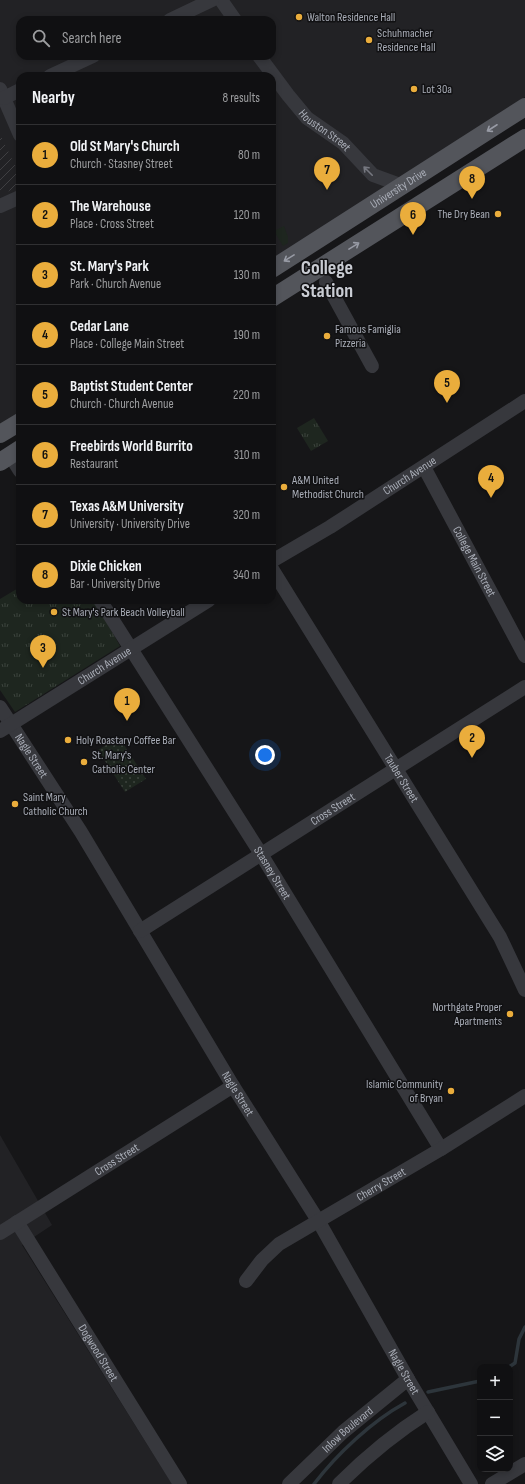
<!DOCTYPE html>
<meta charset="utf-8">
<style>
:root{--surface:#101012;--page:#19191b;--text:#f1f3f6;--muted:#9c9d9f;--line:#303032;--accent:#eaad3c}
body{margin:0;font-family:"Sofia Sans Condensed",sans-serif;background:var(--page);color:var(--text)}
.controls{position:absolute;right:12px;bottom:12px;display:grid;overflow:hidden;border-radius:8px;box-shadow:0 2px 6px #0003}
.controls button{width:36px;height:36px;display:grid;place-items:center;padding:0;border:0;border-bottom:1px solid var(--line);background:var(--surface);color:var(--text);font:20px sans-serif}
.you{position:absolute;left:265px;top:755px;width:14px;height:14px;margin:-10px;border:3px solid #fff;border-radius:50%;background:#1a73e8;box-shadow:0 0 0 6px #1a73e833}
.badge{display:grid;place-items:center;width:26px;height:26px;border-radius:50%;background:var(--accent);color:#111;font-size:13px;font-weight:700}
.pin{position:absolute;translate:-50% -33px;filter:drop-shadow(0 1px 2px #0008)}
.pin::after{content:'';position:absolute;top:21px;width:14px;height:12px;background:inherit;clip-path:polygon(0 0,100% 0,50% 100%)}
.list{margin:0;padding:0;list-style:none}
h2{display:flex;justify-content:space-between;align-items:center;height:52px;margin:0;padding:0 16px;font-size:17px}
h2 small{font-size:13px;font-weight:400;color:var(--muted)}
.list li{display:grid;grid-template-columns:26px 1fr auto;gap:12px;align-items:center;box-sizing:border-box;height:60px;padding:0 16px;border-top:1px solid var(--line)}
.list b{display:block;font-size:15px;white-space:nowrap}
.list p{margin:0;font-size:13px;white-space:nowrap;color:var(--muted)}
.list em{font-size:13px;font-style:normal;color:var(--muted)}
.icon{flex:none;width:22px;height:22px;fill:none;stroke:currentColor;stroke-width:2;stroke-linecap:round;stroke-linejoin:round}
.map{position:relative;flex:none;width:525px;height:1484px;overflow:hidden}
.search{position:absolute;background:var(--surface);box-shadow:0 2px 6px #0003;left:16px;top:16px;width:260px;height:44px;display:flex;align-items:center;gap:10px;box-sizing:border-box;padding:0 14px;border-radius:12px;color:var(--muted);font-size:15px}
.panel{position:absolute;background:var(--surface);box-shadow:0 2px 6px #0003;left:16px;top:72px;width:260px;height:532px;border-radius:12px}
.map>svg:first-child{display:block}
.built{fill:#222225;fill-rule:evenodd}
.industrial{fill:url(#industrial-furrows)}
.grass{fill:#1e261f}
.park{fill:url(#park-tufts)}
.garden{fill:url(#garden-dots)}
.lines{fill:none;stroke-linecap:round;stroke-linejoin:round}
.stream{stroke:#2d353b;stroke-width:3.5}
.minor{stroke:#37383d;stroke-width:14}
.major{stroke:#53555b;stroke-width:18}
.oneway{stroke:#989ba5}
.oneway2{stroke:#767880}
.poi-dot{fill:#eaad3c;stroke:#111113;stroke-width:1.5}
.labels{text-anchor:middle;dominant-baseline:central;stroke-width:3;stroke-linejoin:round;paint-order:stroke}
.poi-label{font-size:12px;fill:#a9adb7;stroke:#111113;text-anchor:start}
.street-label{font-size:12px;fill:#a9adb7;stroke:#111113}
.town-label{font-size:20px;font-weight:bold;fill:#c9ccd3;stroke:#111113}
</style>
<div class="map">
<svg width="525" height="1484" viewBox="0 0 525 1484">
<defs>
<pattern id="industrial-furrows" width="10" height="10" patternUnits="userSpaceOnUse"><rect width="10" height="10" fill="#222225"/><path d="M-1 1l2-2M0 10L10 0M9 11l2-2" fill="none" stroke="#3f3f42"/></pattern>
<pattern id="park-tufts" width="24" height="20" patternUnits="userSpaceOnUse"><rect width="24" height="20" fill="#1e261f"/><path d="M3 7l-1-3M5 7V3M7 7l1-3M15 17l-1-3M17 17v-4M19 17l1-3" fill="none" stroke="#3c433d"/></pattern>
<pattern id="garden-dots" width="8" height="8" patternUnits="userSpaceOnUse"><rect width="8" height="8" fill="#1e261f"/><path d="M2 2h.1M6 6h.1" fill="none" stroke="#3c433d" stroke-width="1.8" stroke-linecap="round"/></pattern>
</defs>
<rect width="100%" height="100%" fill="#161618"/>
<!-- built -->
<g class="built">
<path d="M0,0H525V97L272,260V76H20V419L0,431ZM20,20H272V56H20Z"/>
<path d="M0,1135L52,1225L22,1245L172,1484H0Z"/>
</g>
<!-- industrial -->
<path class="industrial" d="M0,134L20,176V186L0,195Z"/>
<!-- grass -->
<path class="grass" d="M284,226L288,237V243L283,246L274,231Z"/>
<!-- park -->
<g class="park">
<path d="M314,418L328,441L311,451L297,428Z"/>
<path d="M20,587V600H94L120,646L15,712L0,690V599Z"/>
</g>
<!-- garden -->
<path class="garden" d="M119,737L146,779L125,792L98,750Z"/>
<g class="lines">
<!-- stream -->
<g class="stream">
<path d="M509,1367L515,1363L519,1339L525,1327"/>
<path d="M428,1392L480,1381"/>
<path d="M314,1484C337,1454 372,1421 405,1403"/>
</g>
<!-- minor -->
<g class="minor">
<path d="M221,0L235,20"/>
<path d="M170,20L212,0"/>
<path id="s1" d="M259,56L288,95L307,118L343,143L373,175L403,186"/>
<path d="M50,76L93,56"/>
<path d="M0,89L20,135"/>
<path d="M4,98L20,90"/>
<path d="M0,206L20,197"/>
<path d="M326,282L372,366"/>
<path d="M10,455L20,471"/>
<path id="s2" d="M424,467L525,656"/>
<path id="s3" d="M272,561L330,527L525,401"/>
<path id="s4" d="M272,569L500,937L525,990"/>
<path id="s5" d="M100,600L261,854L441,1149"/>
<path id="s6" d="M0,707L81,832L233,1086L319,1222L408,1379L471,1484"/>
<path id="s7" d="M0,731L209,600"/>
<path id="s8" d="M140,931L525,687"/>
<path id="s9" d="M17,1222L180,1484"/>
<path id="s10" d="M0,1233L233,1086"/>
<path id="s11" d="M246,1281L262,1260L279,1244L441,1149L525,1096"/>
<path id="s12" d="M289,1484L343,1432L408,1379"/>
<path d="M339,1484C367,1456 395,1433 428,1412"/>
<path d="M492,1484L525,1464"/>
</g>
<!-- major -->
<g class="major">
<path id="s13" d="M272,269L525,107"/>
<path d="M272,298L525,138"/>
<path d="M0,434L20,422"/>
<path d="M0,462L20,449"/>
</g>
</g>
<!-- one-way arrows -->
<defs><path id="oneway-shaft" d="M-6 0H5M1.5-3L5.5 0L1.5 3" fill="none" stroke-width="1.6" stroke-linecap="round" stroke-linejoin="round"/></defs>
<g class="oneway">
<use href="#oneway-shaft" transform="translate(492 128) rotate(147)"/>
<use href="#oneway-shaft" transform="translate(354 246) rotate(-32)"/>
<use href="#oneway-shaft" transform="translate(289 258) rotate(148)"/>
</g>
<use class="oneway2" href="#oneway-shaft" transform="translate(368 171) rotate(-135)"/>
<!-- markers -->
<g class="poi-dot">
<circle cx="299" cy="17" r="4"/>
<circle cx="369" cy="40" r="4"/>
<circle cx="414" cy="89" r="4"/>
<circle cx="498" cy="214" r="4"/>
<circle cx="327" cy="336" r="4"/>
<circle cx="284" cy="487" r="4"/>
<circle cx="54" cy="612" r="4"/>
<circle cx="68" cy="740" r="4"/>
<circle cx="84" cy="762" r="4"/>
<circle cx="15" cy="804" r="4"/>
<circle cx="510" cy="1014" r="4"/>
<circle cx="451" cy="1091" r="4"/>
</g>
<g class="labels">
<!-- poi labels -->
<g class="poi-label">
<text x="307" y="17">Walton Residence Hall</text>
<text x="377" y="33">Schuhmacher<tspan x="377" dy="14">Residence Hall</tspan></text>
<text x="422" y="89">Lot 30a</text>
<text x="490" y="214" text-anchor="end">The Dry Bean</text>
<text x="335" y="329">Famous Famiglia<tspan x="335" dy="14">Pizzeria</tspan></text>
<text x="292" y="480">A&amp;M United<tspan x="292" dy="14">Methodist Church</tspan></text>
<text x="62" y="612">St Mary's Park Beach Volleyball</text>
<text x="76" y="740">Holy Roastary Coffee Bar</text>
<text x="92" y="755">St. Mary's<tspan x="92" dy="14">Catholic Center</tspan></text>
<text x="23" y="797">Saint Mary<tspan x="23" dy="14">Catholic Church</tspan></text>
<text x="502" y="1007" text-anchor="end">Northgate Proper<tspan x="502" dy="14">Apartments</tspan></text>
<text x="443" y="1084" text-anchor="end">Islamic Community<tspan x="443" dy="14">of Bryan</tspan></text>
</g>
<!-- street labels -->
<g class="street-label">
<text stroke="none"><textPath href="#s1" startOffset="100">Houston Street</textPath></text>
<text stroke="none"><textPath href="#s13" startOffset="150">University Drive</textPath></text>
<text stroke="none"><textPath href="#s3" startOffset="162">Church Avenue</textPath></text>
<text stroke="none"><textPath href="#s2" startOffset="107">College Main Street</textPath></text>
<text stroke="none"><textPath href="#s7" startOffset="123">Church Avenue</textPath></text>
<text stroke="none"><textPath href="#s6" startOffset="58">Nagle Street</textPath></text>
<text stroke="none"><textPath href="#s4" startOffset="246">Tauber Street</textPath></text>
<text stroke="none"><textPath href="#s8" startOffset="228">Cross Street</textPath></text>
<text stroke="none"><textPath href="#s5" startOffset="323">Stasney Street</textPath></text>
<text stroke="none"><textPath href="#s6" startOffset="454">Nagle Street</textPath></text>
<text stroke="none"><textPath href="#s10" startOffset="138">Cross Street</textPath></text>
<text stroke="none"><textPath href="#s11" startOffset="168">Cherry Street</textPath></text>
<text stroke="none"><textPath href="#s9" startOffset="154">Dogwood Street</textPath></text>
<text stroke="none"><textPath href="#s6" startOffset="778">Nagle Street</textPath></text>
<text stroke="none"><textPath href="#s12" startOffset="80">Inlow Boulevard</textPath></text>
</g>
<!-- town labels -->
<g class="town-label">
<text x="327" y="268">College<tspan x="327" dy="23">Station</tspan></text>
</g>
</g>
</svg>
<div class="controls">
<button>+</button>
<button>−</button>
<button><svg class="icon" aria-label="layers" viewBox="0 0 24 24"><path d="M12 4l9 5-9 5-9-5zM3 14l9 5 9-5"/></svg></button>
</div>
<div class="you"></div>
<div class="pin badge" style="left:127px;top:721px">1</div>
<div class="pin badge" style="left:472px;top:758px">2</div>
<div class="pin badge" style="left:43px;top:668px">3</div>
<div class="pin badge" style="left:491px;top:498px">4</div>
<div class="pin badge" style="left:447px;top:403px">5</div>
<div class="pin badge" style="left:413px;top:235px">6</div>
<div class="pin badge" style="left:327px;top:190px">7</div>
<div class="pin badge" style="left:472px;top:199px">8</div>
<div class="search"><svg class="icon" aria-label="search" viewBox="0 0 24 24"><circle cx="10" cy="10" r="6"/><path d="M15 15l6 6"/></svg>Search here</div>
<section class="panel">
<h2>Nearby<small>8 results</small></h2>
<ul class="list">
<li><span class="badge">1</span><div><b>Old St Mary's Church</b><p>Church · Stasney Street</p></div><em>80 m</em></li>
<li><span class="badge">2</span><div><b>The Warehouse</b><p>Place · Cross Street</p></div><em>120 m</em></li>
<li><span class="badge">3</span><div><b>St. Mary's Park</b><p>Park · Church Avenue</p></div><em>130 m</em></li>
<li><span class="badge">4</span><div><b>Cedar Lane</b><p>Place · College Main Street</p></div><em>190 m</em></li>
<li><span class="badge">5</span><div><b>Baptist Student Center</b><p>Church · Church Avenue</p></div><em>220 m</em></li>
<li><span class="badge">6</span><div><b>Freebirds World Burrito</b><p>Restaurant</p></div><em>310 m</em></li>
<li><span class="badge">7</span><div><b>Texas A&amp;M University</b><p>University · University Drive</p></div><em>320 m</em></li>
<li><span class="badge">8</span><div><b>Dixie Chicken</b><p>Bar · University Drive</p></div><em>340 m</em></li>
</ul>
</section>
</div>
